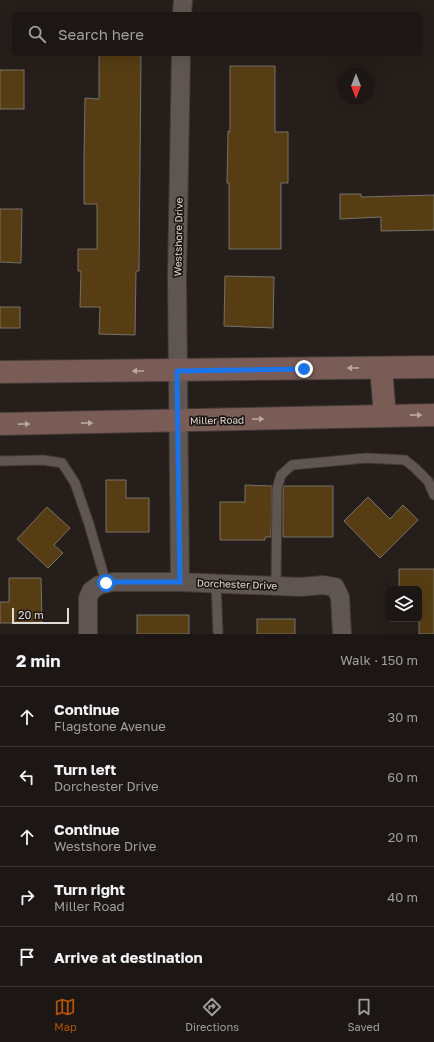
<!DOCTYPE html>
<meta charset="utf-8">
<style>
:root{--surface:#1c1614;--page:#292322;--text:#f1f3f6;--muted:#a09fa0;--line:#3a3534;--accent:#b45309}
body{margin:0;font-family:"Golos Text",sans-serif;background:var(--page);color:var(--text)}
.controls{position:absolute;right:12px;bottom:12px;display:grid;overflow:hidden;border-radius:6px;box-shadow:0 4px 16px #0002}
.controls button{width:36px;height:36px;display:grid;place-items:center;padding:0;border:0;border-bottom:1px solid var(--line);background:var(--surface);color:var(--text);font:20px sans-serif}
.compass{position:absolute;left:338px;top:68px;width:36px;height:36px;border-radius:50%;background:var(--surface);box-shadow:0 4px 16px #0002;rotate:180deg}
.scale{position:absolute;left:12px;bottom:10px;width:57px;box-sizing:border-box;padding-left:4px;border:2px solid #e0dad7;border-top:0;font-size:11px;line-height:14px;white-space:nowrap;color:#e0dad7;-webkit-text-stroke:3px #1c1510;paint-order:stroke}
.stop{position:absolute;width:12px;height:12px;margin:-9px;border:3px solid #1a73e8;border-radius:50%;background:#fff}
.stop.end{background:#1a73e8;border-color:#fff;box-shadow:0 1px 4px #0008}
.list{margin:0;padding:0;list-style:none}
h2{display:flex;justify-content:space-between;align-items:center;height:52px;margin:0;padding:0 16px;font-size:17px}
h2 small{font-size:13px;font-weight:400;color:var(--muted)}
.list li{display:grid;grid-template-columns:26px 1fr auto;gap:12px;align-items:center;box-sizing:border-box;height:60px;padding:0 16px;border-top:1px solid var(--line)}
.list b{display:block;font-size:15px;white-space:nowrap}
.list p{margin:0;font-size:13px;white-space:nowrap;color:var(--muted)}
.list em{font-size:13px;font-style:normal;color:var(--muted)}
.icon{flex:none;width:22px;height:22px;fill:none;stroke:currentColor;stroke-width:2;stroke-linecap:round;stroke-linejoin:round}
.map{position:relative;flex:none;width:434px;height:634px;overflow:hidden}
.search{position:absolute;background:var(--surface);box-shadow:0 4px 16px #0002;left:12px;right:12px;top:12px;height:44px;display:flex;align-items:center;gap:10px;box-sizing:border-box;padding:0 14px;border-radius:6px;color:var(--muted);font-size:15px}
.sheet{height:352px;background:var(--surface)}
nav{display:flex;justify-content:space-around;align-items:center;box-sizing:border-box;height:56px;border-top:1px solid var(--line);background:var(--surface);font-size:11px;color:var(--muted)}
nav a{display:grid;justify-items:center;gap:2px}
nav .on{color:var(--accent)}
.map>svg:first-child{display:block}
.building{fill:#563d14;stroke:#787169}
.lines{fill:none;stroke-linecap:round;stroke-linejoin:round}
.lane-casing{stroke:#413a37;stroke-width:11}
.street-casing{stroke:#413a37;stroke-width:20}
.secondary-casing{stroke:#413a37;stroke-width:24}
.lane{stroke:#605651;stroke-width:9}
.street{stroke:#605651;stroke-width:18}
.secondary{stroke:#7a5c56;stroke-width:22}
.oneway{fill:#b7a8a3}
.route{stroke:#1a73e8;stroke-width:5}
.labels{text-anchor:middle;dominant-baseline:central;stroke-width:3.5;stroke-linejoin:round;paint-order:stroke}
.street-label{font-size:10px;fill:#e0dad7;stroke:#1c1510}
</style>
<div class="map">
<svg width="434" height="634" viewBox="0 0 434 634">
<rect width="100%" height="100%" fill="#261e1a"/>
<!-- building -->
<g class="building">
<path d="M99,54H141L139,271H136L135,335L99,334L100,307H80L81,271H78V249H97V204H84V154L85,98L99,99Z"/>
<path d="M230,66H275V132H288V183H281V249H229V183H227L228,131L230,132Z"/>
<rect x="0" y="70" width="24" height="39"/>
<path d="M340,194H361V197L434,195V230L381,231V217L340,219Z"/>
<path d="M0,209H22L21,263L0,262Z"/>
<path d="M225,276L274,277L273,328L224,326Z"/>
<rect x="0" y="307" width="20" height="21"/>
<path d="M106,480H126V498H149V532H106Z"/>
<path d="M245,485L272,486L271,537H265V540H220V502H245Z"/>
<path d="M284,486H333V537H283V490Z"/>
<path d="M368,497L390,519L403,505L418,520L380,558L344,521Z"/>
<path d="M47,507L70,528L54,545L63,553L48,568L17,539Z"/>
<path d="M399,569H434V634H419V589H399Z"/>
<path d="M9,578H41L42,623H0V602H9Z"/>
<rect x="137" y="615" width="52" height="19"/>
<rect x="257" y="619" width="38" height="15"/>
</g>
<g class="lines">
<defs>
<g id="lane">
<path d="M0,461L43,460L62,463L75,483L89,524L106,583"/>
<path d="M216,583L218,634"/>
<path d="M276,586L277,489L281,475L292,465L366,458L405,460L415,468L428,481L434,495"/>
</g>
<g id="street">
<path d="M182,14L183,0"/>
<path d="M180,582L177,277L181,54"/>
<path d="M88,634V598L91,591L99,585L113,582H180L300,587L323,585L335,587L340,597L342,634"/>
</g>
<g id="secondary">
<path d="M381,368L385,416"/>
<path d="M0,372L434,367"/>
<path d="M0,424L434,415"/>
</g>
</defs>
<!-- lane casing -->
<use href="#lane" class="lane-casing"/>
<!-- street casing -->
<use href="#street" class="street-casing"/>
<!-- secondary casing -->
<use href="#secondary" class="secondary-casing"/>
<!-- lane -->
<use href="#lane" class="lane"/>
<!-- street -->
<use href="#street" class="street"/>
<!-- secondary -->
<use href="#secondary" class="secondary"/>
</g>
<!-- one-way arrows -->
<defs><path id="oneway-solid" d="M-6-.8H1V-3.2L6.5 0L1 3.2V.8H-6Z"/></defs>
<g class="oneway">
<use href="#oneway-solid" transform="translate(353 368) rotate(179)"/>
<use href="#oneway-solid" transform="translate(138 371) rotate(180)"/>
<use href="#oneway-solid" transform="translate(416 415) rotate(-1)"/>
<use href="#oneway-solid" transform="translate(258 419) rotate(-1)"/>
<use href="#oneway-solid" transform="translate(87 423) rotate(-1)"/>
<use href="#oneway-solid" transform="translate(24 424) rotate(-1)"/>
</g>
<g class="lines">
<!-- route -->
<path class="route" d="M106,583L113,582H180L177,371L304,369"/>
</g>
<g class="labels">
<!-- street labels -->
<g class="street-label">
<text transform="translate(178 237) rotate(-89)">Westshore Drive</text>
<text transform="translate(217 420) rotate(-1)">Miller Road</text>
<text transform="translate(237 584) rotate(2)">Dorchester Drive</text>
</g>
</g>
</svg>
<div class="controls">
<button><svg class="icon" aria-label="layers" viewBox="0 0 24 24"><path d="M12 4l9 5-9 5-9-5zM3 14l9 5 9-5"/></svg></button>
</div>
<svg class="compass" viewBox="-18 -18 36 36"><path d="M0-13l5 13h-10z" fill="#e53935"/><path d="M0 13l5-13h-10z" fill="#a09fa0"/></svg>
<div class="scale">20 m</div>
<div class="stop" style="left:106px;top:583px"></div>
<div class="stop end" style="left:304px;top:369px"></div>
<div class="search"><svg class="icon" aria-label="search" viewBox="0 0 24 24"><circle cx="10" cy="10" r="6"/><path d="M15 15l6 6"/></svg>Search here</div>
</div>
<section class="sheet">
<h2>2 min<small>Walk · 150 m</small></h2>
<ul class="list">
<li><svg class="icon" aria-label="ahead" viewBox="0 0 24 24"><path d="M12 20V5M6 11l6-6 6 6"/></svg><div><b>Continue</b><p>Flagstone Avenue</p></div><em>30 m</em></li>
<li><svg class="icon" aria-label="left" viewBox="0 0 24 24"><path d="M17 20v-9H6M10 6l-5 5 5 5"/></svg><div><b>Turn left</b><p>Dorchester Drive</p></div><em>60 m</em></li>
<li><svg class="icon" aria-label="ahead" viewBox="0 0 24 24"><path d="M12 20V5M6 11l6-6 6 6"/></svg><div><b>Continue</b><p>Westshore Drive</p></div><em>20 m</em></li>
<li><svg class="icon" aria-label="right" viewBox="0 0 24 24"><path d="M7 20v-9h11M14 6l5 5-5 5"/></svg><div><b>Turn right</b><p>Miller Road</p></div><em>40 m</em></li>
<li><svg class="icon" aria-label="arrive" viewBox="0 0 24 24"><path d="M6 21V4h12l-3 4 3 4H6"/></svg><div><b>Arrive at destination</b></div></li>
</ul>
</section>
<nav>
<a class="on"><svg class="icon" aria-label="map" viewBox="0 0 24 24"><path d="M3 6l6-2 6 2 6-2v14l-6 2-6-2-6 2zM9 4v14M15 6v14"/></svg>Map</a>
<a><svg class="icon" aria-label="directions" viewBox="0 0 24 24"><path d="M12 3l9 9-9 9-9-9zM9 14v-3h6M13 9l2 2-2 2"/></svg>Directions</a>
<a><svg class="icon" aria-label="saved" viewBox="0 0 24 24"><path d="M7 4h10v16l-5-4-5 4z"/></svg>Saved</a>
</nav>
